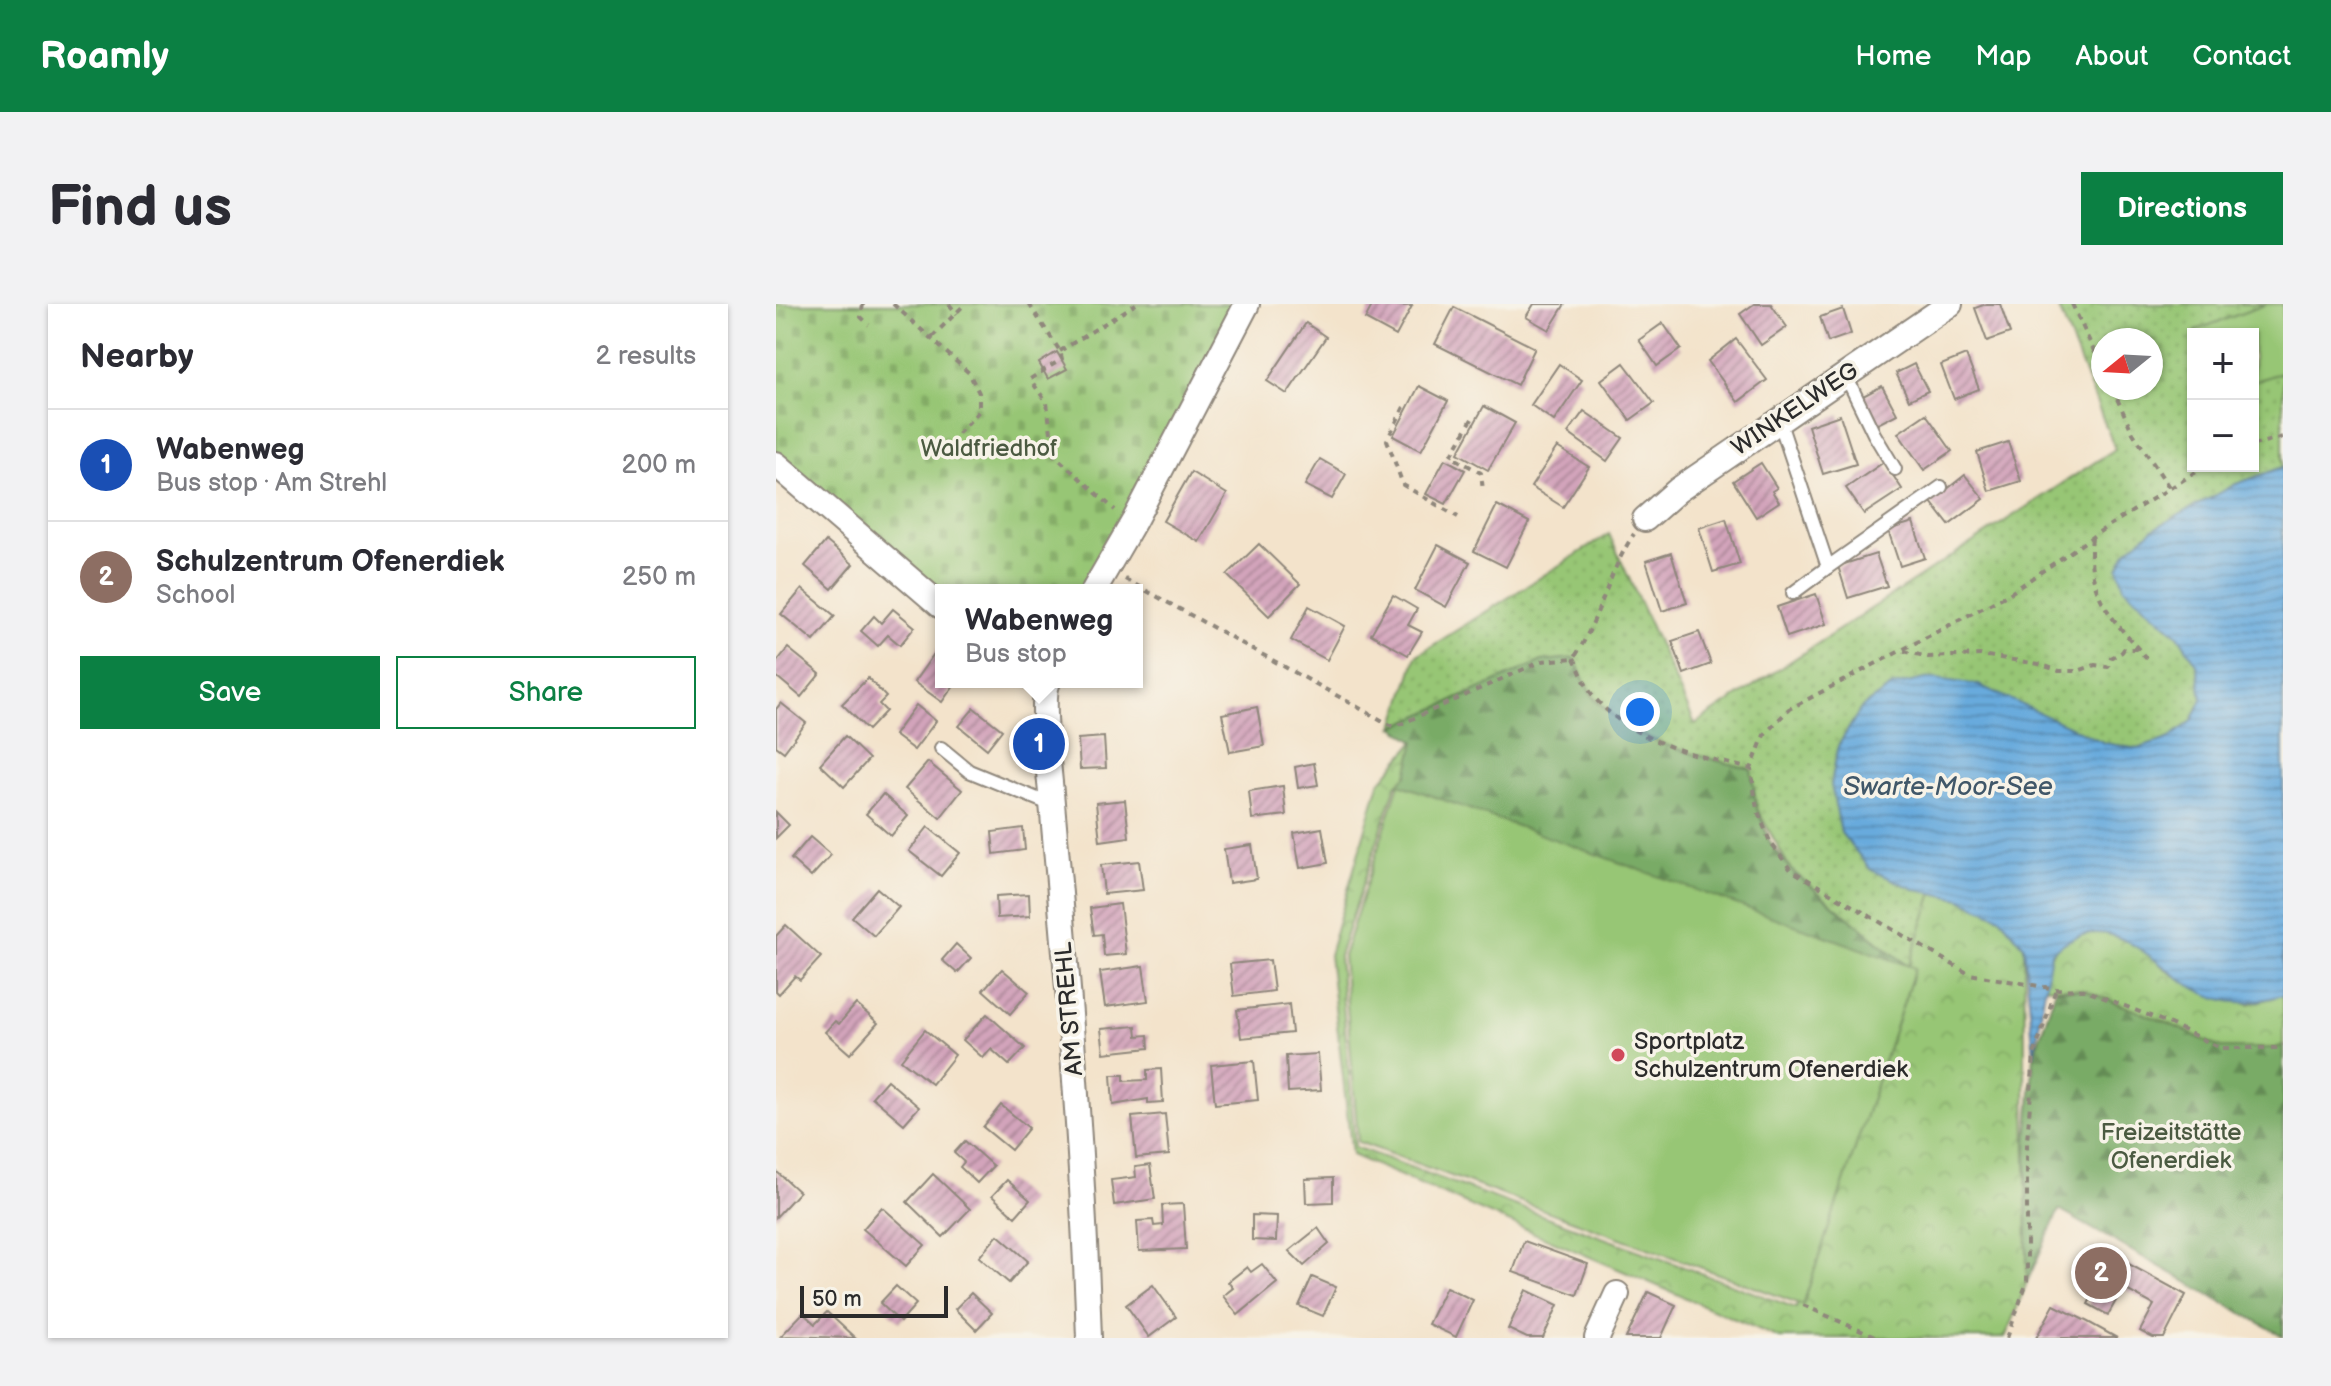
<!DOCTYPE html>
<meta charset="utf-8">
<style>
:root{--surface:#fff;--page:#f2f2f3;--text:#2b2b33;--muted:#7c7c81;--line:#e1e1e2;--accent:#0b8043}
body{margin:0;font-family:"Balsamiq Sans",sans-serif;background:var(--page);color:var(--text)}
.controls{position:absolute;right:24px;top:24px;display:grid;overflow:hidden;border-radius:0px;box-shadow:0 2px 6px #0004}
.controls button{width:72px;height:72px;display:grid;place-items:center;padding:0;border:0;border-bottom:2px solid var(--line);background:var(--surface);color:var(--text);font:40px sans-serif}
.compass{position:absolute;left:1315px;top:24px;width:72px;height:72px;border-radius:50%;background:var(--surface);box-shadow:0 2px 6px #0004;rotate:252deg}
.scale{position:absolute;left:24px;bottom:20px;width:148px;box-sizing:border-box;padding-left:8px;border:4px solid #2b2b2b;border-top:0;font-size:22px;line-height:28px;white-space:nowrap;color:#2b2b2b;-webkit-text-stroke:6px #f7f3e8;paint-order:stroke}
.you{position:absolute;left:864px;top:408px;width:28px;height:28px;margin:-20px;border:6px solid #fff;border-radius:50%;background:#1a73e8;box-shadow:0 0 0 12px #1a73e833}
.badge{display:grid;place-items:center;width:52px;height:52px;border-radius:50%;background:var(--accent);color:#fff;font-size:26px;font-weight:700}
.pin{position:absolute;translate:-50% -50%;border:4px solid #fff;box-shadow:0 2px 8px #0006}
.popup{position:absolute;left:159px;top:280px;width:208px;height:104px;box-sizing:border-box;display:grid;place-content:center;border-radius:0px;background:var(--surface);filter:drop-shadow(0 2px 6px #0005);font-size:26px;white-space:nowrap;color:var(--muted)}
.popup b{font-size:30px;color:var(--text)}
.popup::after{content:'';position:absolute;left:50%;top:100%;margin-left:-16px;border:16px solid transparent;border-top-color:var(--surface)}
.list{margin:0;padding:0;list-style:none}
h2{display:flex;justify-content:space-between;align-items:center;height:104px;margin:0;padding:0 32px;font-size:34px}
h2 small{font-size:26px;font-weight:400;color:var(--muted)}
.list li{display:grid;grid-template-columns:52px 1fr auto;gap:24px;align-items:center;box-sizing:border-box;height:112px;padding:0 32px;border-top:2px solid var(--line)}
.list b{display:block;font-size:30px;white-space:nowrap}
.list p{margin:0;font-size:26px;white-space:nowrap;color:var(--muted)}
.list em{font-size:26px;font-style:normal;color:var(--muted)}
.actions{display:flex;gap:16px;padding:24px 32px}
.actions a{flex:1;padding:18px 0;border:2px solid var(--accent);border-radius:0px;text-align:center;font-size:28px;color:var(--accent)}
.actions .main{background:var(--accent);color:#fff}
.map{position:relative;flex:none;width:1507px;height:1034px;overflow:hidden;border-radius:0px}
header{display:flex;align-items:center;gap:48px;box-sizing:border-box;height:112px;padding:0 40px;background:var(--accent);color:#fff}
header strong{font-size:38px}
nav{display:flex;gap:44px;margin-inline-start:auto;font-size:28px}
.intro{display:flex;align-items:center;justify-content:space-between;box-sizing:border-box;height:192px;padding:0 48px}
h1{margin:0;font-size:56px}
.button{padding:20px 36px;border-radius:0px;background:var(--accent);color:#fff;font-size:28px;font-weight:700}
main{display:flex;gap:48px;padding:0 48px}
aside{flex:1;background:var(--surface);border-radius:0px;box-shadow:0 2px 6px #0004}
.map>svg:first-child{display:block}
.grass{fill:url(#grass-dots);stroke:#617850;stroke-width:2;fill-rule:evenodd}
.forest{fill:url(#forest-firs);stroke:#526b48;stroke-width:2}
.cemetery{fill:url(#cemetery-stones);stroke:#617850;stroke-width:2}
.park{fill:url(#park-crowns);stroke:#617850;stroke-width:2}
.garden{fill:#97c675;stroke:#617850;stroke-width:2}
.water{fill:url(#water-rules);stroke:#4a6a84;stroke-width:2}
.building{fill:url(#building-hatch)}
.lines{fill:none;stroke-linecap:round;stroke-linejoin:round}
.lane-casing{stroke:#8f877b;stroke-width:16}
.street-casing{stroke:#8f877b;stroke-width:28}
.path{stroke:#8f877b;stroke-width:4;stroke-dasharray:6 6;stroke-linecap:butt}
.lane{stroke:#fff;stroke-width:12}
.street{stroke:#fff;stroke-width:24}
.poi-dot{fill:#d1495b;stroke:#f7f3e8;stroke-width:3}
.labels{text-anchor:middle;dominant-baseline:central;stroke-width:7;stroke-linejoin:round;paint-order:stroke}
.street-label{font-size:24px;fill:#2b2b2b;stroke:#f7f3e8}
.park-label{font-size:24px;fill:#4b5a41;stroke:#f7f3e8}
.poi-label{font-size:24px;fill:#2b2b2b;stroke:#f7f3e8;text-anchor:start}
.water-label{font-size:26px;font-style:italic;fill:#405769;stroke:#f7f3e8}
</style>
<header>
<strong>Roamly</strong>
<nav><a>Home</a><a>Map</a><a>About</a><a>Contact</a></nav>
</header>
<div class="intro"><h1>Find us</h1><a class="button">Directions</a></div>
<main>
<aside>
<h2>Nearby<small>2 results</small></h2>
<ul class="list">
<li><span class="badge" style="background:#1a4fb4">1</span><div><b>Wabenweg</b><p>Bus stop · Am Strehl</p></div><em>200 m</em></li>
<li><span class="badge" style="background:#8d6e63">2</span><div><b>Schulzentrum Ofenerdiek</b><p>School</p></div><em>250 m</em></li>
</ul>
<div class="actions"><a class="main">Save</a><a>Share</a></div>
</aside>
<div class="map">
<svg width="1507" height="1034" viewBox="0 0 1507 1034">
<defs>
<pattern id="grass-dots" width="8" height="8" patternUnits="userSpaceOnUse" patternTransform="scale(2)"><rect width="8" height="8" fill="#97c675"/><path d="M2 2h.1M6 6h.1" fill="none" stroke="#82aa65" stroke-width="1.8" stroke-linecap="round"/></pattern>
<pattern id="forest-firs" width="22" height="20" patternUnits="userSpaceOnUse" patternTransform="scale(2)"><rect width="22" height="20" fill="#79ab66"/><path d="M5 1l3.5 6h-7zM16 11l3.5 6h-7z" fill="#638b54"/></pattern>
<pattern id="cemetery-stones" width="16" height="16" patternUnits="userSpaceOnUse" patternTransform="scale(2)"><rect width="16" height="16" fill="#97c675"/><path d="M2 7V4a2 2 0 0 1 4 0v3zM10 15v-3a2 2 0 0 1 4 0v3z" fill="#82aa65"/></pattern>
<pattern id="park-crowns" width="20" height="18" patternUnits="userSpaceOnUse" patternTransform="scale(2)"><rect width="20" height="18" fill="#97c675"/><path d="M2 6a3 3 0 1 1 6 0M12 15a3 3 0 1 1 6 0" fill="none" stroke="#82aa65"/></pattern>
<pattern id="water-rules" width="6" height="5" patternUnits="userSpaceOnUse" patternTransform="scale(2)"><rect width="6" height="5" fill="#68aadd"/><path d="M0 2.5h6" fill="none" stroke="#568bb3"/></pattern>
<pattern id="building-hatch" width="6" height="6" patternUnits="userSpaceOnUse" patternTransform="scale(2)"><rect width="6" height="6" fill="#d3a4bb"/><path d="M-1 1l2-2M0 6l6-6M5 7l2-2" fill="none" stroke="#ab8698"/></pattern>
</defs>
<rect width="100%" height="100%" fill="#f7f3e8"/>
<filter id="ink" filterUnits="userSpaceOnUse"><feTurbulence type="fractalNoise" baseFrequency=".0125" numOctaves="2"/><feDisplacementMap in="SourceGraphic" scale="16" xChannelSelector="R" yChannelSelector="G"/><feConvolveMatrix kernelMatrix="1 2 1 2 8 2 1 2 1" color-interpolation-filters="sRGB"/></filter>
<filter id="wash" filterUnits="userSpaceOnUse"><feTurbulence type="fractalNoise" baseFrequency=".006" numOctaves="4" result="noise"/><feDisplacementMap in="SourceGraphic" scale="32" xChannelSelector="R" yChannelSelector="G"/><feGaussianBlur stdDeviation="1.8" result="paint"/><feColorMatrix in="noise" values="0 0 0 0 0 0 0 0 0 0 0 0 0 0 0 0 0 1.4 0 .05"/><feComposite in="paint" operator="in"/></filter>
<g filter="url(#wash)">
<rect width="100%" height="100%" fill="#f3e3cb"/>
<!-- grass -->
<path class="grass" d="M1281,0H1507V163L1460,180L1348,283L1402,331L1421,360L1426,395L1416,417L1392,435L1361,445L1328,439L1281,418L1117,382L1086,403L1062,442L1055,481L1138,585L1157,589L1133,663L1015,566L981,505L974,465C919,451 857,439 818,393C809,382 804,366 798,354L618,423L640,352L833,230L919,420L1339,145ZM1417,30H1477V162H1417ZM1327,36H1375V84H1327Z"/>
<!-- forest -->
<g class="forest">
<path d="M798,354C804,366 809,382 818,393C857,439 919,451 975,465L981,505L994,538L1015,566L1133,663L620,480L631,471L639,437L618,423L766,357Z"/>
<path d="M1280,685L1308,686L1392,719L1445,744H1500L1507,741V1032L1283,906L1251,978V837L1258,751Z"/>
</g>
<!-- cemetery -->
<path class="cemetery" d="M0,0H471L318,286H165V302L0,160Z"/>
<!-- park -->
<g class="park">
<path d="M639,437L631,471L620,481L563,652L579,843L1020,1004L1157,589L1185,595L1224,613L1248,642L1251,978L1229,1034H1003L576,851L553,651L603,479Z"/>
<path d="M1311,628L1331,629L1362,642L1397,671L1473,700L1507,691V741L1500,744H1445L1392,719L1308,686L1263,682C1275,647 1274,642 1311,628Z"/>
</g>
<!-- garden -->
<g class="garden">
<path d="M1491,0H1507V68L1477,78V30H1421L1420,26Z"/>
<path d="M623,480L1139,664L1027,1001L582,838L567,652Z"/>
</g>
<!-- water -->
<path class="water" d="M1507,163V691C1484,697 1465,702 1441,694C1381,676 1342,591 1275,649L1258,751L1248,642L1224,613L1185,595L1138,585L1095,566L1065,529L1055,481L1062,442L1086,403L1117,382L1154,374L1203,381L1329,439L1361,445L1392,435L1416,417L1426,395L1421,360L1402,331L1348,283L1342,263L1351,246L1377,225L1460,180Z"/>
<g id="blocks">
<!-- building -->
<g class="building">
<path d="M597,0L636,2L620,32L589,15Z"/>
<path d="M758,0H789L773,26L750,13Z"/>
<path d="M978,0H995L1011,23L985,41L964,10Z"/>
<path d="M1210,0H1224L1234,29L1211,37L1199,4Z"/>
<path d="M678,3L759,44L741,81L659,40Z"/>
<path d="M1067,5L1075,30L1052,38L1044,13Z"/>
<path d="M530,19L550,33L511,90L491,77Z"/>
<path d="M887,19L905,45L881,62L863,36Z"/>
<path d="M960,35L991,76L962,98L932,57Z"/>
<path d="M281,48L291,65L272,75L263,59Z"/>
<path d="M1190,51L1203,85L1178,95L1165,61Z"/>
<path d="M848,59L878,99L854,116L825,76Z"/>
<path d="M783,60L806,76L778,117L755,101Z"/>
<path d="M1138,60L1152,87L1133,96L1120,69Z"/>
<path d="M643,82L672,97L645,147L617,132Z"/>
<path d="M1106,82L1121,110L1100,121L1085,93Z"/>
<path d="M708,102L739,119L712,166L682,149Z"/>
<path d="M808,107L847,134L831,157L792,129Z"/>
<path d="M1150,110L1176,147L1148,166L1122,129Z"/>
<path d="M1064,111L1080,160L1047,170L1032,122Z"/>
<path d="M1232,138L1245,177L1213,187L1201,148Z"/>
<path d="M781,143L813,163L787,203L755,183Z"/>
<path d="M544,155L570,170L556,195L529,181Z"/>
<path d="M669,155L689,166L670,200L650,190Z"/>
<path d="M1108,158L1126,185L1088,210L1070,184Z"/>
<path d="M985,159L1001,184L996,187L1003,198L980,213L957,177Z"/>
<path d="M415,168L451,190L423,238L387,217Z"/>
<path d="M1189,171L1208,195L1173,221L1155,198Z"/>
<path d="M721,201L753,218L730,263L698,247Z"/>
<path d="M950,215L964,260L937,268L923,224Z"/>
<path d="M1137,218L1149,254L1124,262L1112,226Z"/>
<path d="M50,237L77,260L56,285L29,262Z"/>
<path d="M483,240L524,280L493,312L451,271Z"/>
<path d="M662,241L694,258L670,303L639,286Z"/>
<path d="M895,249L911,299L886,307L870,257Z"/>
<path d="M1100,250L1111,282L1072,294L1062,262Z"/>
<path d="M26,285L59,312L38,337L5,310Z"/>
<path d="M1040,290L1050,320L1011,333L1001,303Z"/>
<path d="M617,291L641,305L632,321L646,328L632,351L595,330Z"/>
<path d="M533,302L569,322L551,356L515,336Z"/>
<path d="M117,305L139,323L124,341L112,331L102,342L85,327L98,312L105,319Z"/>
<path d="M923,328L935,360L908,370L896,337Z"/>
<path d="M165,340V378H180L166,398L138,378Z"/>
<path d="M12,344L44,370L25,393L0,372V359Z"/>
<path d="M92,374L110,393L103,400L110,407L92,426L66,400Z"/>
<path d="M5,399L30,419L8,448L0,442V405Z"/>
<path d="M140,401L160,417L138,446L118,431Z"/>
<path d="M481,403L488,442L454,448L446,410Z"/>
<path d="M198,404L226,426L211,445L183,422Z"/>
<path d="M69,432L93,455L68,483L44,460Z"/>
<path d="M328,433L330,464L304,465L302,435Z"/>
<path d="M152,458L186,486L164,514L129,485Z"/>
<path d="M538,459L542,481L522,484L519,463Z"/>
<path d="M507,482L510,511L476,515L473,487Z"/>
<path d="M107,490L132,512L115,532L90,510Z"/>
<path d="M349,496L353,533L324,537L320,499Z"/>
<path d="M0,508L13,521L0,534Z"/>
<path d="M152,523L184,549L165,572L133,547Z"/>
<path d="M247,524L249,546L218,550L216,528Z"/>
<path d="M546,524L552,559L524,564L518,529Z"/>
<path d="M34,533L55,551L35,573L15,555Z"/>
<path d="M476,541L481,575L453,579L448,545Z"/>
<path d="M363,557L367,586L328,590L325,561Z"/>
<path d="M101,584L123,603L98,632L76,613Z"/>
<path d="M253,590L254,612L221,614L220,592Z"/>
<path d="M344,600L350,650L328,652L326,630L318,631L314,604Z"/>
<path d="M10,621L45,653L24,676L19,672L3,690L0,687V632Z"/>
<path d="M180,640L195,654L181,669L166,656Z"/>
<path d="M494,656L498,687L458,692L454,660Z"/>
<path d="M367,662L372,697L329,703L324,668Z"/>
<path d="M226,665L253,688L234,710L207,686Z"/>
<path d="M80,700L102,719L74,750L49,728L59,717L63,720Z"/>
<path d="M513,700L516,729L465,734L461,706Z"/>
<path d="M211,710L249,744L233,761L215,745L207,754L187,736Z"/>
<path d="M360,722L361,732L372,731L373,744L328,749L325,725Z"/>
<path d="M149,726L179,751L156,780L125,756Z"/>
<path d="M542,750L545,786L512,788L510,752Z"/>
<path d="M478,757L482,796L439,800L435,761Z"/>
<path d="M385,765L387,798L372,799V795L337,801L335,771H348V777L371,776V766Z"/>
<path d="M111,776L143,803L128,820L96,793Z"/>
<path d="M225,801L253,824L235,846L207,823Z"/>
<path d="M389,810L393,851L360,854L356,813Z"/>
<path d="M189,837L217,862L201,879L184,863L188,858L178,849Z"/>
<path d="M374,861L379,895L338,901L335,876L360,873L359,863Z"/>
<path d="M0,867L23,888L0,913Z"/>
<path d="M157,870L194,905L167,933L131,898Z"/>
<path d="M557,874V898L530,899L529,875Z"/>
<path d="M231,876L254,896L239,913L216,892Z"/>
<path d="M407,900L410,945L363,947L361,917L377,916L378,922L387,921L386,901Z"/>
<path d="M106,903L149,941L130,962L87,925Z"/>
<path d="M476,911L501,912L500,937L476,936Z"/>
<path d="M542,924L553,940L528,962L513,947Z"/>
<path d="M222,931L252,957L233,979L203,953Z"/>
<path d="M748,937L812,960L801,991L737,968Z"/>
<path d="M1338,952L1410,991L1388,1034H1377L1364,1027L1378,1001L1347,984L1332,1011L1312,1000Z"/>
<path d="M486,960L501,979L462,1011L447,992L457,984L452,978L471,963L475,968Z"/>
<path d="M536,973L560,983L547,1012L523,1002Z"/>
<path d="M377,981L400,1013L373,1033L350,1001Z"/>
<path d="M120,982L140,1000L124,1018L104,999Z"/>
<path d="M670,983L697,996L680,1033L652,1020Z"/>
<path d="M750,986L782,1001L767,1034H751L732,1025Z"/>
<path d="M872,988L900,1001L885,1034H850Z"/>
<path d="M195,989L216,1009L200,1026L179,1005Z"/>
<path d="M1278,1001L1312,1018L1341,1034H1260Z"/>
<path d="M51,1008L79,1034L5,1032L27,1009L39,1020Z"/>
</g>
</g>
</g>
<g filter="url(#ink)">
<use href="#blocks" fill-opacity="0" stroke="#8f877b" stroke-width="2"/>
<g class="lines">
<defs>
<g id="lane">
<path d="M1069,70L1098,130L1119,165"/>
<path d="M1003,116L1052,263L1165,183"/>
<path d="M1017,289L1052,263"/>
<path d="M165,444L193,467L276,501"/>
</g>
<g id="street">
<path d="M0,160L165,302"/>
<path d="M869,215L902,186L1174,0"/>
<path d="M318,286L358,217L471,0"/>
<path d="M272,378C264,394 274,476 276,499C292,677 307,855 313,1034"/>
<path d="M821,1034L841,990"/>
</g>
</defs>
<!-- lane casing -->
<use href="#lane" class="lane-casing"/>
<!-- street casing -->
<use href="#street" class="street-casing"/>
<!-- path -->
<g class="path">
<path d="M87,0L85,13L93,21"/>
<path d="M117,0L193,69L203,89V107L181,131"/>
<path d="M173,0L181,10"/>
<path d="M253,0L284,47L286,55L254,75L271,99L278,151L339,206"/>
<path d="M1296,0L1327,66"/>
<path d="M156,33L189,0"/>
<path d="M284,47L360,0"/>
<path d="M1336,84L1357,129L1393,183"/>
<path d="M628,103L611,136L627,181L682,213"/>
<path d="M696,115L675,152L705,169L707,186"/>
<path d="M1477,141L1507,133"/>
<path d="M1430,162L1329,224L1233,290L1013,405L988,431L975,465L981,505L994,538L1015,566L1193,670L1280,685L1308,686L1392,719L1445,744H1500L1507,741"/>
<path d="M1316,234C1309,294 1339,316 1374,359"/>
<path d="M349,275L618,423L766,357L798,354C824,315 832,268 858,230"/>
<path d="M1128,347L1152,353L1205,351L1263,360L1283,367H1302L1319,361L1332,363L1335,354L1346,348L1348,345H1363"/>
<path d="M798,354C804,366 809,382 818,393C857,439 919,451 975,465"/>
<path d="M1027,1001L1101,1034"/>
<path d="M1231,1034L1251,978V837L1258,751L1280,685"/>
</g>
<!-- lane -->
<use href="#lane" class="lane"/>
<!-- street -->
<use href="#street" class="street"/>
</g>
</g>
<!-- markers -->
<circle class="poi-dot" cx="842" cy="751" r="8"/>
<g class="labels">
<!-- street labels -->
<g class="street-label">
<text transform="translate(1019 105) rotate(-34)">WINKELWEG</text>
<text transform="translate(293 705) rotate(-95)">AM STREHL</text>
</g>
<!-- park labels -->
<g class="park-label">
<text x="213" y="144">Waldfriedhof</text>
<text x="1395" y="828">Freizeitstätte<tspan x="1395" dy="28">Ofenerdiek</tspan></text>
</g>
<!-- poi labels -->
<g class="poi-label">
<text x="858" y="737">Sportplatz<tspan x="858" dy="28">Schulzentrum Ofenerdiek</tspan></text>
</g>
<!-- water labels -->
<g class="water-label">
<text x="1172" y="483">Swarte-Moor-See</text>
</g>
</g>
</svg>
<div class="controls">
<button>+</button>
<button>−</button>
</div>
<svg class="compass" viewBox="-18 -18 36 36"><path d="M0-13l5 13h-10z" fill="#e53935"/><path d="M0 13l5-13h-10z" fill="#7c7c81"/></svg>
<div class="scale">50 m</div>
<div class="you"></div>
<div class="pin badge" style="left:263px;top:440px;background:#1a4fb4">1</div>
<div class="popup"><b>Wabenweg</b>Bus stop</div>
<div class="pin badge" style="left:1325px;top:969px;background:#8d6e63">2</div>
</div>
</main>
